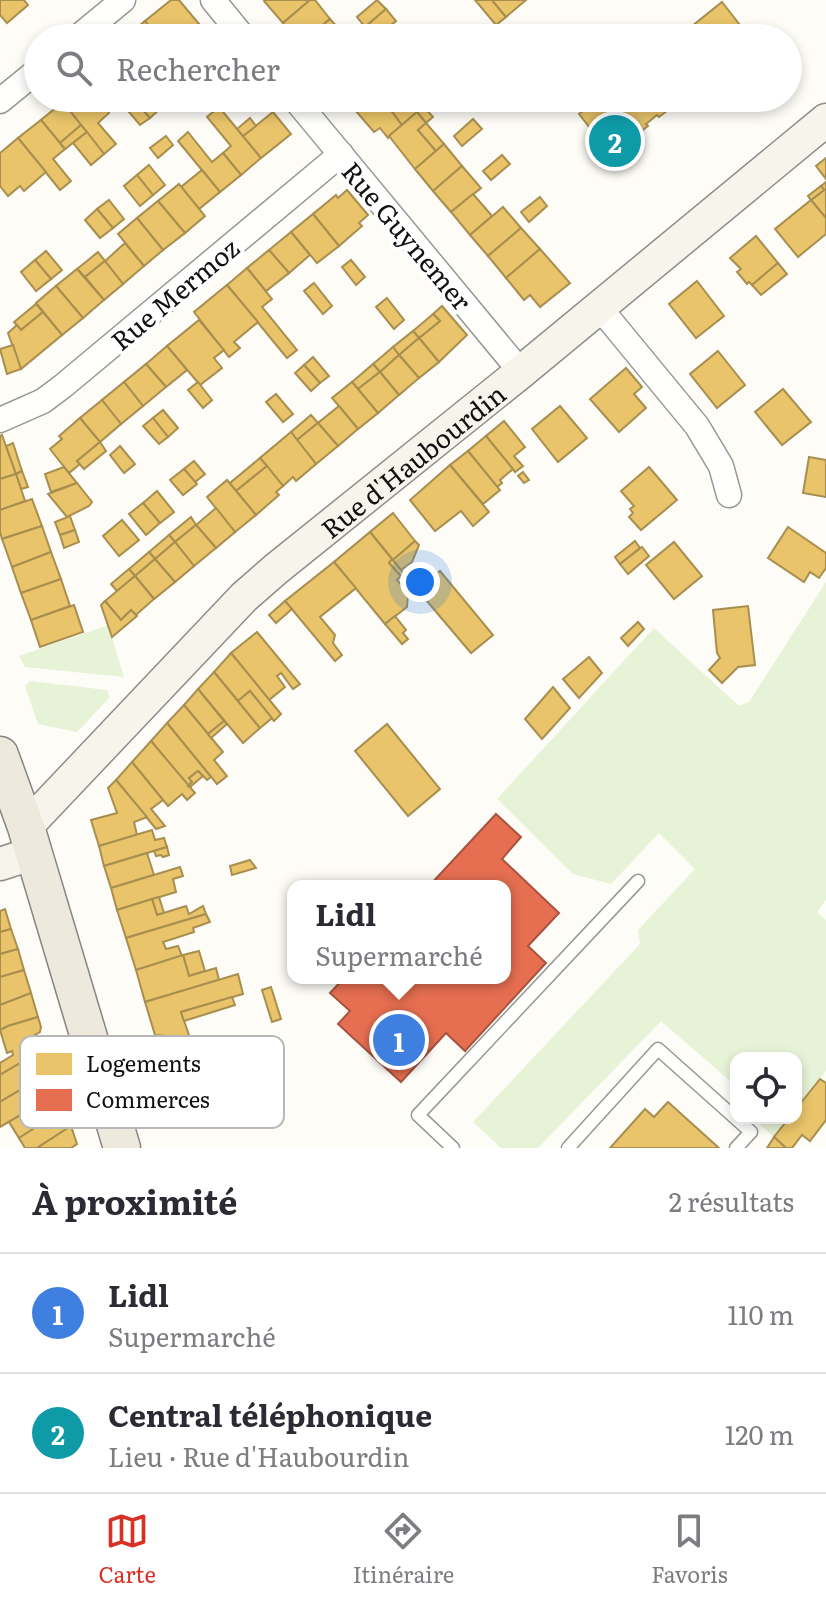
<!DOCTYPE html>
<html lang="fr">
<meta charset="utf-8">
<style>
:root{--surface:#fff;--page:#f7f7f7;--text:#2b2b33;--muted:#7c7c81;--line:#e1e1e2;--accent:#d93025}
body{margin:0;font-family:Literata,serif;background:var(--page);color:var(--text)}
.controls{position:absolute;right:24px;bottom:24px;display:grid;overflow:hidden;border-radius:16px;box-shadow:0 4px 12px #0003}
.controls button{width:72px;height:72px;display:grid;place-items:center;padding:0;border:0;border-bottom:2px solid var(--line);background:var(--surface);color:var(--text);font:40px sans-serif}
.you{position:absolute;left:420px;top:582px;width:28px;height:28px;margin:-20px;border:6px solid #fff;border-radius:50%;background:#1a73e8;box-shadow:0 0 0 12px #1a73e833}
.badge{display:grid;place-items:center;width:52px;height:52px;border-radius:50%;background:var(--accent);color:#fff;font-size:26px;font-weight:700}
.pin{position:absolute;translate:-50% -50%;border:4px solid #fff;box-shadow:0 2px 8px #0006}
.popup{position:absolute;left:287px;top:880px;width:224px;height:104px;box-sizing:border-box;display:grid;place-content:center;border-radius:16px;background:var(--surface);filter:drop-shadow(0 2px 6px #0005);font-size:26px;white-space:nowrap;color:var(--muted)}
.popup b{font-size:30px;color:var(--text)}
.popup::after{content:'';position:absolute;left:50%;top:100%;margin-left:-16px;border:16px solid transparent;border-top-color:var(--surface)}
.list{margin:0;padding:0;list-style:none}
h2{display:flex;justify-content:space-between;align-items:center;height:104px;margin:0;padding:0 32px;font-size:34px}
h2 small{font-size:26px;font-weight:400;color:var(--muted)}
.list li{display:grid;grid-template-columns:52px 1fr auto;gap:24px;align-items:center;box-sizing:border-box;height:120px;padding:0 32px;border-top:2px solid var(--line)}
.list b{display:block;font-size:30px;white-space:nowrap}
.list p{margin:0;font-size:26px;white-space:nowrap;color:var(--muted)}
.list em{font-size:26px;font-style:normal;color:var(--muted)}
.icon{flex:none;width:44px;height:44px;fill:none;stroke:currentColor;stroke-width:2;stroke-linecap:round;stroke-linejoin:round}
.map{position:relative;flex:none;width:826px;height:1148px;overflow:hidden}
.search{position:absolute;background:var(--surface);box-shadow:0 4px 12px #0003;left:24px;right:24px;top:24px;height:88px;display:flex;align-items:center;gap:20px;box-sizing:border-box;padding:0 28px;border-radius:44px;color:var(--muted);font-size:30px}
.sheet{height:344px;background:var(--surface)}
nav{display:flex;justify-content:space-around;align-items:center;box-sizing:border-box;height:112px;border-top:2px solid var(--line);background:var(--surface);font-size:22px;color:var(--muted)}
nav a{display:grid;justify-items:center;gap:4px}
nav .on{color:var(--accent)}
.map>svg:first-child{display:block}
.green{fill:#e7f3d7}
.homes{fill:#e9c46a;stroke:#a88e4f;stroke-width:2}
.shops{fill:#e76f51;stroke:#a7533e;stroke-width:2}
.lines{fill:none;stroke-linecap:round;stroke-linejoin:round}
.lane-casing{stroke:#979795;stroke-width:15}
.street-casing{stroke:#979795;stroke-width:27}
.secondary-casing{stroke:#8e8d8b;stroke-width:35}
.primary-casing{stroke:#858482;stroke-width:39}
.lane{stroke:#fffffe;stroke-width:12}
.street{stroke:#fffffe;stroke-width:24}
.secondary{stroke:#f6f4eb;stroke-width:32}
.primary{stroke:#ede9dc;stroke-width:36}
.labels{text-anchor:middle;dominant-baseline:central;stroke-width:8;stroke-linejoin:round;paint-order:stroke}
.street-label{font-size:26px;fill:#111;stroke:#fff}
.key{fill:#fff;stroke:#b8b8b8;stroke-width:2}
.key-label{font-size:22px;fill:#111}
</style>
<div class="map">
<svg width="826" height="1148" viewBox="0 0 826 1148">
<rect width="100%" height="100%" fill="#fdfcf7"/>
<!-- green -->
<g class="green">
<path d="M826,582V900L817,912L826,920V1071L796,1109V1058H736V1086L661,1021L538,1148H501L473,1122L640,944L638,930L695,869L659,833L611,884L573,874L497,799L654,628L739,706L749,702Z"/>
<path d="M108,625L124,677L25,667L19,656Z"/>
<path d="M30,681L107,690L110,697L77,732L38,724L25,686Z"/>
<path d="M752,1118H789L774,1137Z"/>
</g>
<!-- homes -->
<g class="homes">
<path d="M0,0H24L28,5L7,23L0,15Z"/>
<path d="M171,0H179L200,25L184,38H158L145,21Z"/>
<path d="M265,0H310L283,23L264,1Z"/>
<path d="M310,0H315L330,19L307,38H295L283,23Z"/>
<path d="M377,0L386,9L365,27L357,17Z"/>
<path d="M475,0H492L506,17L496,25Z"/>
<path d="M492,0H526L506,17Z"/>
<path d="M722,2L750,38H677Z"/>
<path d="M386,9L396,21L375,38L365,27Z"/>
<path d="M330,19L347,38H307Z"/>
<path d="M145,21L158,38H125L133,31Z"/>
<path d="M67,98H97L109,113L98,123L116,144L104,154L63,102Z"/>
<path d="M117,98H133L150,118L140,125Z"/>
<path d="M133,98H152L161,108L150,118Z"/>
<path d="M345,98H369L355,110Z"/>
<path d="M369,98H382L402,125L388,138L380,128L374,132L355,110Z"/>
<path d="M382,98H406L417,112L402,125Z"/>
<path d="M600,98H684L659,117L657,115L646,124L648,126L611,155L579,114Z"/>
<path d="M63,102L81,125L60,143L41,120Z"/>
<path d="M219,107L261,158L241,175L223,153L231,146L207,117Z"/>
<path d="M424,107L433,117L426,123L417,112Z"/>
<path d="M273,112L291,134L261,158L243,136Z"/>
<path d="M417,112L426,123L418,130L436,151L415,169L389,136Z"/>
<path d="M250,118L256,126L243,136L237,129Z"/>
<path d="M473,119L482,129L462,146L454,136Z"/>
<path d="M41,120L65,149L53,159L71,181L60,190L18,138Z"/>
<path d="M426,123L444,144L436,151L418,130Z"/>
<path d="M81,125L87,132L65,149L60,143Z"/>
<path d="M87,132L104,154L91,165L73,143Z"/>
<path d="M188,132L212,162L223,153L241,175L220,192L178,141Z"/>
<path d="M166,136L173,145L158,158L150,148Z"/>
<path d="M18,138L46,172L24,191L20,186L8,196L0,186V153Z"/>
<path d="M444,144L462,166L433,191L415,169Z"/>
<path d="M502,155L510,164L491,180L483,171Z"/>
<path d="M826,158V179L816,166Z"/>
<path d="M149,165L165,185L153,195L137,175Z"/>
<path d="M462,166L481,188L451,212L433,191Z"/>
<path d="M202,170L220,192L199,209L181,187Z"/>
<path d="M137,175L153,195L140,206L124,186Z"/>
<path d="M826,182V218L811,200L824,190L821,186Z"/>
<path d="M179,184L205,216L185,233L158,201Z"/>
<path d="M821,186L824,190L811,200L808,196Z"/>
<path d="M347,190L368,215L359,223L362,226L339,246L313,214L336,195L338,198Z"/>
<path d="M473,194L492,216L470,235L451,212Z"/>
<path d="M540,197L547,206L529,222L521,212Z"/>
<path d="M109,200L124,219L113,228L97,209Z"/>
<path d="M811,200L826,218V234L798,257L775,229Z"/>
<path d="M158,201L185,233L163,250L137,218Z"/>
<path d="M503,207L521,228L488,256L470,235Z"/>
<path d="M97,209L113,228L100,238L85,220Z"/>
<path d="M313,214L339,246L317,263L291,232Z"/>
<path d="M137,218L163,250L144,266L118,234Z"/>
<path d="M521,228L540,249L506,278L488,256Z"/>
<path d="M291,232L310,255L289,273L269,250Z"/>
<path d="M756,236L778,263L752,285L749,282L747,284L737,272L741,269L730,258Z"/>
<path d="M125,243L144,266L123,284L105,261Z"/>
<path d="M540,249L570,283L540,307L530,295L524,300L506,278Z"/>
<path d="M269,250L289,273L266,291L247,268Z"/>
<path d="M46,251L62,270L51,279L35,260Z"/>
<path d="M98,252L105,261L85,277L77,269Z"/>
<path d="M35,260L51,279L36,291L21,272Z"/>
<path d="M351,260L365,277L356,285L342,267Z"/>
<path d="M105,261L123,284L104,300L85,277Z"/>
<path d="M778,263L787,274L761,295L752,285Z"/>
<path d="M247,268L272,299L262,307L297,350L287,358L227,285Z"/>
<path d="M77,269L104,300L83,318L56,286Z"/>
<path d="M697,281L724,316L696,338L669,304Z"/>
<path d="M314,283L332,306L323,314L304,291Z"/>
<path d="M227,285L258,322L234,342L240,348L229,357L194,312Z"/>
<path d="M56,286L83,318L62,335L36,303Z"/>
<path d="M387,298L404,320L394,329L376,307Z"/>
<path d="M36,304L43,312L21,330L14,322Z"/>
<path d="M442,306L467,335L439,362L419,338L440,321L433,314Z"/>
<path d="M43,312L62,335L21,369L8,333L17,325L21,330Z"/>
<path d="M433,314L440,321L419,338L413,331Z"/>
<path d="M199,320L224,350L214,358L222,368L200,385L167,346Z"/>
<path d="M413,331L419,338L399,355L393,347Z"/>
<path d="M419,338L439,362L419,378L399,355Z"/>
<path d="M13,345L21,369L7,374L0,349Z"/>
<path d="M167,346L187,370L166,387L146,364Z"/>
<path d="M393,347L399,355L380,372L373,364Z"/>
<path d="M718,351L745,385L717,408L690,374Z"/>
<path d="M399,355L419,378L399,395L380,372Z"/>
<path d="M313,357L329,376L320,383L304,365Z"/>
<path d="M146,364L166,387L143,406L124,382Z"/>
<path d="M373,364L380,372L358,389L352,382Z"/>
<path d="M304,365L320,383L311,391L295,373Z"/>
<path d="M626,368L642,387L634,394L646,408L619,432L590,399Z"/>
<path d="M380,372L399,395L378,413L358,389Z"/>
<path d="M124,382L143,406L121,424L102,400Z"/>
<path d="M198,382L212,400L203,408L188,390Z"/>
<path d="M352,382L378,413L358,429L332,398Z"/>
<path d="M783,389L811,422L782,445L755,412Z"/>
<path d="M276,394L293,414L283,422L266,402Z"/>
<path d="M102,400L121,424L100,442L80,418Z"/>
<path d="M339,406L358,429L338,446L318,423Z"/>
<path d="M560,406L587,438L558,462L532,429Z"/>
<path d="M163,410L178,428L168,437L153,418Z"/>
<path d="M311,415L318,423L297,440L291,432Z"/>
<path d="M80,418L100,442L77,461L80,464L69,473L50,449L62,439L59,436Z"/>
<path d="M153,418L168,437L159,444L143,426Z"/>
<path d="M504,421L525,447L514,456L523,466L515,472L486,436Z"/>
<path d="M318,423L338,446L316,464L297,440Z"/>
<path d="M291,432L316,464L296,481L293,477L283,486L260,458Z"/>
<path d="M2,435L16,474L0,479V436Z"/>
<path d="M486,436L513,469L500,480L502,483L497,487L468,451Z"/>
<path d="M100,442L106,451L84,469L77,461Z"/>
<path d="M13,443L22,471L16,474L6,446Z"/>
<path d="M120,446L135,464L124,473L110,455Z"/>
<path d="M468,451L500,490L483,504L450,465Z"/>
<path d="M809,457L826,460V497L803,493Z"/>
<path d="M260,458L267,466L236,491L230,483Z"/>
<path d="M194,461L205,474L195,482L184,469Z"/>
<path d="M450,465L489,512L473,526L461,511L435,531L410,500Z"/>
<path d="M267,466L283,486L276,492L279,495L256,515L236,491Z"/>
<path d="M64,467L77,483L51,492L45,474Z"/>
<path d="M649,467L677,500L641,530L629,517L633,513L630,509L634,506L621,491Z"/>
<path d="M184,469L197,484L183,495L170,480Z"/>
<path d="M22,471L28,487L21,489L16,474Z"/>
<path d="M523,472L529,480L524,483L518,476Z"/>
<path d="M16,474L25,501L0,510V479Z"/>
<path d="M227,480L256,515L235,532L207,497Z"/>
<path d="M77,483L92,502L89,506L67,517L48,494Z"/>
<path d="M157,491L174,512L160,523L143,503Z"/>
<path d="M32,499L42,526L2,539L0,532V510Z"/>
<path d="M143,503L160,523L146,535L129,514Z"/>
<path d="M216,508L235,532L216,548L196,525Z"/>
<path d="M393,513L415,541L393,560L370,532Z"/>
<path d="M70,516L75,530L60,535L55,522Z"/>
<path d="M191,517L196,525L175,542L169,535Z"/>
<path d="M122,520L139,540L119,556L103,536Z"/>
<path d="M196,525L216,548L194,566L175,542Z"/>
<path d="M42,526L51,552L12,567L2,539Z"/>
<path d="M788,527L826,553V568L819,578L810,572L804,582L768,558Z"/>
<path d="M75,530L79,542L64,548L60,535Z"/>
<path d="M370,532L392,559L389,563L401,576L397,580L408,593L407,607L385,624L334,562Z"/>
<path d="M169,535L175,542L155,559L149,552Z"/>
<path d="M415,541L419,545L412,562L401,570L393,560Z"/>
<path d="M635,541L640,548L620,564L615,557Z"/>
<path d="M175,542L194,566L175,582L155,559Z"/>
<path d="M674,542L702,576L674,599L646,565Z"/>
<path d="M642,547L649,556L628,574L620,564Z"/>
<path d="M51,552L61,579L21,593L12,567Z"/>
<path d="M149,552L155,559L135,576L129,569Z"/>
<path d="M155,559L175,582L154,599L135,576Z"/>
<path d="M392,559L401,570L404,574L401,576L389,563Z"/>
<path d="M334,562L356,588L320,617L335,635L333,643L342,655L335,661L285,601Z"/>
<path d="M129,569L135,576L117,591L111,584Z"/>
<path d="M440,571L493,635L471,653L415,587L427,576L430,579Z"/>
<path d="M135,576L154,599L136,615L131,610L121,620L105,601Z"/>
<path d="M61,579L70,606L31,620L21,593Z"/>
<path d="M105,601L121,620L131,610L137,616L112,637L101,605Z"/>
<path d="M285,601L292,609L276,623L269,615Z"/>
<path d="M74,605L83,632L40,647L31,620Z"/>
<path d="M748,606L755,665L738,667L722,683L709,670L720,658L717,653L713,610Z"/>
<path d="M395,616L406,630L403,633L408,639L402,644L385,624Z"/>
<path d="M638,622L644,629L628,646L621,638Z"/>
<path d="M257,632L300,684L293,689L281,673L277,676L285,687L269,700L231,653Z"/>
<path d="M231,653L281,714L274,721L250,691L238,701L214,672Z"/>
<path d="M589,657L602,673L579,698L563,679Z"/>
<path d="M214,672L260,728L243,743L198,689Z"/>
<path d="M553,687L570,708L542,739L525,719Z"/>
<path d="M198,689L224,721L208,734L184,705Z"/>
<path d="M250,691L272,718L260,728L238,701Z"/>
<path d="M184,705L223,752L214,760L227,776L217,784L167,723Z"/>
<path d="M224,721L227,724L211,738L208,734Z"/>
<path d="M167,723L211,777L207,780L198,771L189,778L192,782L188,786L151,741Z"/>
<path d="M387,724L440,789L408,816L355,751Z"/>
<path d="M151,741L195,793L187,800L182,794L168,806L132,762Z"/>
<path d="M132,762L163,800L151,809L165,826L156,829L116,780Z"/>
<path d="M198,771L203,776L190,787L188,786L192,782L189,778Z"/>
<path d="M116,780L147,817L134,822L137,835L99,846L91,820L117,813L108,788Z"/>
<path d="M152,830L155,840L164,838L167,847L104,866L99,846Z"/>
<path d="M167,847L169,855L163,857L161,855L156,856L154,851Z"/>
<path d="M147,853L154,875L111,888L104,866Z"/>
<path d="M250,860L256,868L232,875L230,866Z"/>
<path d="M180,867L183,876L173,879L176,892L117,910L111,888Z"/>
<path d="M159,897L164,913L157,915L152,899Z"/>
<path d="M152,899L157,915L186,906L189,914L203,906L206,914L126,938L117,910Z"/>
<path d="M5,909L11,929L0,932V911Z"/>
<path d="M206,914L210,922L193,928L194,932L163,942L166,949L178,946L182,956L136,970L126,938Z"/>
<path d="M11,929L18,949L0,954V932Z"/>
<path d="M18,949L24,970L0,977V954Z"/>
<path d="M199,951L205,971L189,976L183,955Z"/>
<path d="M183,955L189,976L216,968L219,980L145,1002L136,970Z"/>
<path d="M24,970L31,993L0,1005V977Z"/>
<path d="M238,974L243,994L181,1012L190,1038L155,1035L145,1002Z"/>
<path d="M271,987L281,1019L272,1022L262,990Z"/>
<path d="M31,993L38,1017L8,1026L0,1030V1005Z"/>
<path d="M232,997L235,1005L184,1021L181,1012Z"/>
<path d="M38,1017L41,1027L40,1032L32,1037L38,1053L0,1075V1063L13,1055L12,1051L7,1053L0,1030L8,1026Z"/>
<path d="M47,1047L54,1070L0,1102V1075Z"/>
<path d="M54,1070L61,1091L0,1127V1102Z"/>
<path d="M820,1079L826,1083V1120L810,1141L802,1135L792,1148H786L774,1137L789,1118H796V1109Z"/>
<path d="M61,1091L66,1108L19,1138L9,1122Z"/>
<path d="M668,1102L719,1148H610L645,1109L654,1117Z"/>
<path d="M66,1108L71,1126L37,1148H25L19,1138Z"/>
<path d="M71,1126L77,1144L71,1148H37Z"/>
<path d="M774,1137L786,1148H767Z"/>
</g>
<!-- shops -->
<path class="shops" d="M496,814L521,837L502,859L559,913L528,946L546,963L465,1051L446,1033L401,1082L338,1024L350,1011L330,993L344,978H505V886H429Z"/>
<g class="lines">
<defs>
<g id="lane">
<path d="M453,1148L418,1115L638,881"/>
<path d="M568,1148L658,1049L751,1132L736,1148"/>
</g>
<g id="street">
<path d="M213,0L244,38"/>
<path d="M77,38L123,0"/>
<path d="M294,98L521,372"/>
<path d="M0,101L38,70"/>
<path d="M599,307L697,426L721,466L729,495"/>
<path d="M0,420L43,401L63,386L341,154"/>
</g>
<g id="secondary">
<path id="s1" d="M26,827L244,597L276,569L521,372L826,120"/>
<path d="M0,864L34,853"/>
</g>
<path id="primary" d="M0,755L26,827L122,1148"/>
</defs>
<!-- lane casing -->
<use href="#lane" class="lane-casing"/>
<!-- street casing -->
<use href="#street" class="street-casing"/>
<!-- secondary casing -->
<use href="#secondary" class="secondary-casing"/>
<!-- primary casing -->
<use href="#primary" class="primary-casing"/>
<!-- lane -->
<use href="#lane" class="lane"/>
<!-- street -->
<use href="#street" class="street"/>
<!-- secondary -->
<use href="#secondary" class="secondary"/>
<!-- primary -->
<use href="#primary" class="primary"/>
</g>
<g class="labels">
<!-- street labels -->
<g class="street-label">
<text transform="translate(408 235) rotate(50)">Rue Guynemer</text>
<text transform="translate(174 293) rotate(-40)">Rue Mermoz</text>
<text stroke="none"><textPath href="#s1" startOffset="534">Rue d'Haubourdin</textPath></text>
</g>
</g>
<!-- legend -->
<rect x="20" y="1036" width="264" height="92" rx="12" class="key"/>
<rect x="36" y="1053" width="36" height="22" fill="#e9c46a"/>
<rect x="36" y="1089" width="36" height="22" fill="#e76f51"/>
<g class="key-label">
<text x="86" y="1072">Logements</text>
<text x="86" y="1108">Commerces</text>
</g>
</svg>
<div class="controls">
<button><svg class="icon" aria-label="locate" viewBox="0 0 24 24"><circle cx="12" cy="12" r="6"/><path d="M12 2v4M12 18v4M2 12h4M18 12h4"/></svg></button>
</div>
<div class="you"></div>
<div class="pin badge" style="left:399px;top:1040px;background:#3f7fe0">1</div>
<div class="popup"><b>Lidl</b>Supermarché</div>
<div class="pin badge" style="left:615px;top:141px;background:#0f9aa8">2</div>
<div class="search"><svg class="icon" aria-label="search" viewBox="0 0 24 24"><circle cx="10" cy="10" r="6"/><path d="M15 15l6 6"/></svg>Rechercher</div>
</div>
<section class="sheet">
<h2>À proximité<small>2 résultats</small></h2>
<ul class="list">
<li><span class="badge" style="background:#3f7fe0">1</span><div><b>Lidl</b><p>Supermarché</p></div><em>110 m</em></li>
<li><span class="badge" style="background:#0f9aa8">2</span><div><b>Central téléphonique</b><p>Lieu · Rue d'Haubourdin</p></div><em>120 m</em></li>
</ul>
</section>
<nav>
<a class="on"><svg class="icon" aria-label="map" viewBox="0 0 24 24"><path d="M3 6l6-2 6 2 6-2v14l-6 2-6-2-6 2zM9 4v14M15 6v14"/></svg>Carte</a>
<a><svg class="icon" aria-label="directions" viewBox="0 0 24 24"><path d="M12 3l9 9-9 9-9-9zM9 14v-3h6M13 9l2 2-2 2"/></svg>Itinéraire</a>
<a><svg class="icon" aria-label="saved" viewBox="0 0 24 24"><path d="M7 4h10v16l-5-4-5 4z"/></svg>Favoris</a>
</nav>
